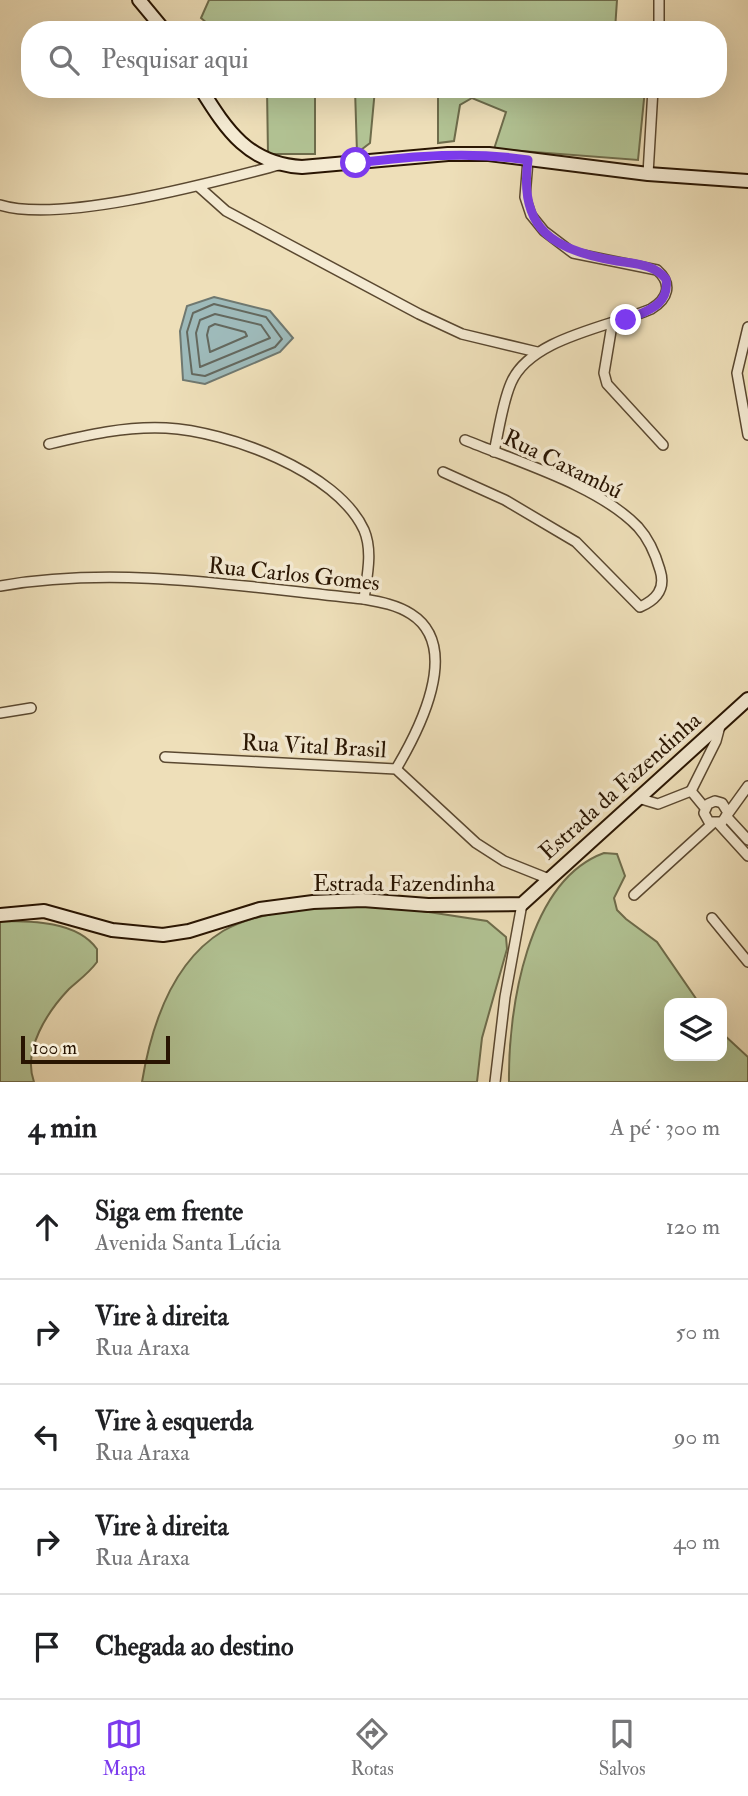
<!DOCTYPE html>
<html lang="pt">
<meta charset="utf-8">
<style>
:root{--surface:#fff;--page:#f6f6f6;--text:#202124;--muted:#757577;--line:#e0e0e0;--accent:#7c3aed}
body{margin:0;font-family:"IM FELL Double Pica",serif;background:var(--page);color:var(--text)}
.controls{position:absolute;right:21px;bottom:21px;display:grid;overflow:hidden;border-radius:14px;box-shadow:0 7px 28px #0002}
.controls button{width:63px;height:63px;display:grid;place-items:center;padding:0;border:0;border-bottom:2px solid var(--line);background:var(--surface);color:var(--text);font:35px sans-serif}
.scale{position:absolute;left:21px;bottom:18px;width:149px;box-sizing:border-box;padding-left:7px;border:4px solid #291502;border-top:0;font-size:19px;line-height:24px;white-space:nowrap;color:#291502;-webkit-text-stroke:5px #f4ead2;paint-order:stroke}
.stop{position:absolute;width:21px;height:21px;margin:-16px;border:5px solid #7c3aed;border-radius:50%;background:#fff}
.stop.end{background:#7c3aed;border-color:#fff;box-shadow:0 2px 7px #0008}
.list{margin:0;padding:0;list-style:none}
h2{display:flex;justify-content:space-between;align-items:center;height:91px;margin:0;padding:0 28px;font-size:30px}
h2 small{font-size:23px;font-weight:400;color:var(--muted)}
.list li{display:grid;grid-template-columns:46px 1fr auto;gap:21px;align-items:center;box-sizing:border-box;height:105px;padding:0 28px;border-top:2px solid var(--line)}
.list b{display:block;font-size:26px;white-space:nowrap}
.list p{margin:0;font-size:23px;white-space:nowrap;color:var(--muted)}
.list em{font-size:23px;font-style:normal;color:var(--muted)}
.icon{flex:none;width:38px;height:38px;fill:none;stroke:currentColor;stroke-width:2;stroke-linecap:round;stroke-linejoin:round}
.map{position:relative;flex:none;width:748px;height:1082px;overflow:hidden}
.search{position:absolute;background:var(--surface);box-shadow:0 7px 28px #0002;left:21px;right:21px;top:21px;height:77px;display:flex;align-items:center;gap:18px;box-sizing:border-box;padding:0 24px;border-radius:28px;color:var(--muted);font-size:26px}
.sheet{height:616px;background:var(--surface)}
nav{display:flex;justify-content:space-around;align-items:center;box-sizing:border-box;height:98px;border-top:2px solid var(--line);background:var(--surface);font-size:19px;color:var(--muted)}
nav a{display:grid;justify-items:center;gap:4px}
nav .on{color:var(--accent)}
.map>svg:first-child{display:block}
.green{fill:#b2c394;stroke:#6e6c4b;stroke-width:2}
.water{fill:#9ebaba;stroke:#6f7870;stroke-width:2}
.lines{fill:none;stroke-linecap:round;stroke-linejoin:round}
.shore{stroke:#64685e;stroke-width:2}
.street-casing{stroke:#5a4830;stroke-width:12}
.secondary-casing{stroke:#291502;stroke-width:16}
.street{stroke:#f4ead2;stroke-width:9}
.secondary{stroke:#f4ead2;stroke-width:12}
.route{stroke:#7c3aed;stroke-width:9}
.labels{text-anchor:middle;dominant-baseline:central;stroke-width:7;stroke-linejoin:round;paint-order:stroke}
.street-label{font-size:23px;fill:#291502;stroke:#f4ead2}
</style>
<div class="map">
<svg width="748" height="1082" viewBox="0 0 748 1082">
<rect width="100%" height="100%" fill="#eedfb9"/>
<filter id="stains"><feTurbulence type="fractalNoise" baseFrequency=".00286" numOctaves="4"/><feColorMatrix values="0 0 0 0 .2 0 0 0 0 .09 0 0 0 0 .02 0 0 0 .5 -.17"/></filter>
<radialGradient id="worn" r=".72"><stop offset=".6" stop-color="#630" stop-opacity="0"/><stop offset="1" stop-color="#630" stop-opacity=".3"/></radialGradient>
<!-- green -->
<g class="green">
<path d="M209,0H617L615,30H215L201,18Z"/>
<path d="M267,89H315V154H268Z"/>
<path d="M355,89H375L370,143L357,153Z"/>
<path d="M442,89H645L638,160L494,149L506,112L472,98L460,105L454,141L438,143V94Z"/>
<path d="M604,853L617,854L625,876L614,898L617,910L626,919L657,942L699,1003H669V1056H722V1033L748,1057V1082H509C508,1010 527,881 604,853Z"/>
<path d="M370,903L487,921L506,937L507,949L482,1038L477,1082H142C151,1027 172,962 223,931C261,909 327,906 370,903Z"/>
<path d="M0,921C32,921 77,921 97,949V962C89,973 79,980 69,989C48,1011 22,1050 34,1082H0Z"/>
</g>
<!-- water -->
<path class="water" d="M214,297L270,311L293,338L280,352L205,384L183,380L180,331L187,306Z"/>
<g class="lines">
<!-- shore -->
<g class="shore">
<path d="M214,304L266,317L282,339L275,347L205,376L192,374L187,332L193,313Z"/>
<path d="M215,314L261,325L270,338L200,367L196,333L200,320Z"/>
<path d="M215,324L245,332L247,336L210,352L207,335L209,327Z"/>
</g>
<defs>
<g id="street">
<path d="M659,30V0"/>
<path d="M648,174L653,89"/>
<path d="M198,186L226,211L419,314L462,334L537,352"/>
<path d="M0,205C61,224 214,182 279,165"/>
<path d="M612,325L604,373L607,384L663,445"/>
<path d="M748,327L737,373L748,435"/>
<path d="M49,444C87,435 126,426 166,428C226,431 337,471 364,530C373,551 367,576 364,599"/>
<path d="M494,452C499,430 502,404 511,383C530,338 609,327 651,309C668,299 673,284 657,270L573,253L544,231L531,215L525,197L528,160"/>
<path d="M443,472L505,500L576,542L640,607C656,600 666,589 660,570C656,556 648,538 638,527C599,486 518,462 465,440"/>
<path d="M0,586C120,565 244,587 364,599C381,602 397,605 411,614C463,647 418,732 396,769"/>
<path d="M0,713L31,708"/>
<path d="M165,757L396,769L476,843L504,861L549,879"/>
<path d="M691,791L716,741L720,726"/>
<path d="M691,791L705,808"/>
<path d="M638,798L658,804L691,791"/>
<path d="M727,811L722,803L715,801L708,804L704,813L709,822H722L748,786"/>
<path d="M726,816L748,840"/>
<path d="M718,823L748,856"/>
<path d="M634,895L713,823"/>
<path d="M712,918L748,962"/>
<path d="M495,1082L505,997L522,904"/>
</g>
<g id="secondary">
<path d="M139,0L164,30"/>
<path d="M201,89C227,131 249,164 302,167L448,154H489L648,174L748,181"/>
<path d="M0,915L44,911L112,930L163,935L189,931L260,909L313,902L363,900L428,905L522,904L748,699"/>
</g>
</defs>
<!-- street casing -->
<use href="#street" class="street-casing"/>
<!-- secondary casing -->
<use href="#secondary" class="secondary-casing"/>
<!-- street -->
<use href="#street" class="street"/>
<!-- secondary -->
<use href="#secondary" class="secondary"/>
</g>
<g class="lines">
<!-- route -->
<path class="route" d="M356,163C414,156 470,151 528,160C518,230 555,251 617,261C635,264 654,264 666,279C670,306 646,311 626,320"/>
</g>
<g class="labels">
<!-- street labels -->
<g class="street-label">
<text transform="translate(563 464) rotate(26)">Rua Caxambú</text>
<text transform="translate(294 574) rotate(6)">Rua Carlos Gomes</text>
<text transform="translate(314 746) rotate(3)">Rua Vital Brasil</text>
<text transform="translate(620 786) rotate(-42)">Estrada da Fazendinha</text>
<text x="404" y="883">Estrada Fazendinha</text>
</g>
</g>
<rect width="100%" height="100%" filter="url(#stains)"/>
<rect width="100%" height="100%" fill="url(#worn)"/>
</svg>
<div class="controls">
<button><svg class="icon" aria-label="layers" viewBox="0 0 24 24"><path d="M12 4l9 5-9 5-9-5zM3 14l9 5 9-5"/></svg></button>
</div>
<div class="scale">100 m</div>
<div class="stop" style="left:356px;top:163px"></div>
<div class="stop end" style="left:626px;top:320px"></div>
<div class="search"><svg class="icon" aria-label="search" viewBox="0 0 24 24"><circle cx="10" cy="10" r="6"/><path d="M15 15l6 6"/></svg>Pesquisar aqui</div>
</div>
<section class="sheet">
<h2>4 min<small>A pé · 300 m</small></h2>
<ul class="list">
<li><svg class="icon" aria-label="ahead" viewBox="0 0 24 24"><path d="M12 20V5M6 11l6-6 6 6"/></svg><div><b>Siga em frente</b><p>Avenida Santa Lúcia</p></div><em>120 m</em></li>
<li><svg class="icon" aria-label="right" viewBox="0 0 24 24"><path d="M7 20v-9h11M14 6l5 5-5 5"/></svg><div><b>Vire à direita</b><p>Rua Araxa</p></div><em>50 m</em></li>
<li><svg class="icon" aria-label="left" viewBox="0 0 24 24"><path d="M17 20v-9H6M10 6l-5 5 5 5"/></svg><div><b>Vire à esquerda</b><p>Rua Araxa</p></div><em>90 m</em></li>
<li><svg class="icon" aria-label="right" viewBox="0 0 24 24"><path d="M7 20v-9h11M14 6l5 5-5 5"/></svg><div><b>Vire à direita</b><p>Rua Araxa</p></div><em>40 m</em></li>
<li><svg class="icon" aria-label="arrive" viewBox="0 0 24 24"><path d="M6 21V4h12l-3 4 3 4H6"/></svg><div><b>Chegada ao destino</b></div></li>
</ul>
</section>
<nav>
<a class="on"><svg class="icon" aria-label="map" viewBox="0 0 24 24"><path d="M3 6l6-2 6 2 6-2v14l-6 2-6-2-6 2zM9 4v14M15 6v14"/></svg>Mapa</a>
<a><svg class="icon" aria-label="directions" viewBox="0 0 24 24"><path d="M12 3l9 9-9 9-9-9zM9 14v-3h6M13 9l2 2-2 2"/></svg>Rotas</a>
<a><svg class="icon" aria-label="saved" viewBox="0 0 24 24"><path d="M7 4h10v16l-5-4-5 4z"/></svg>Salvos</a>
</nav>
